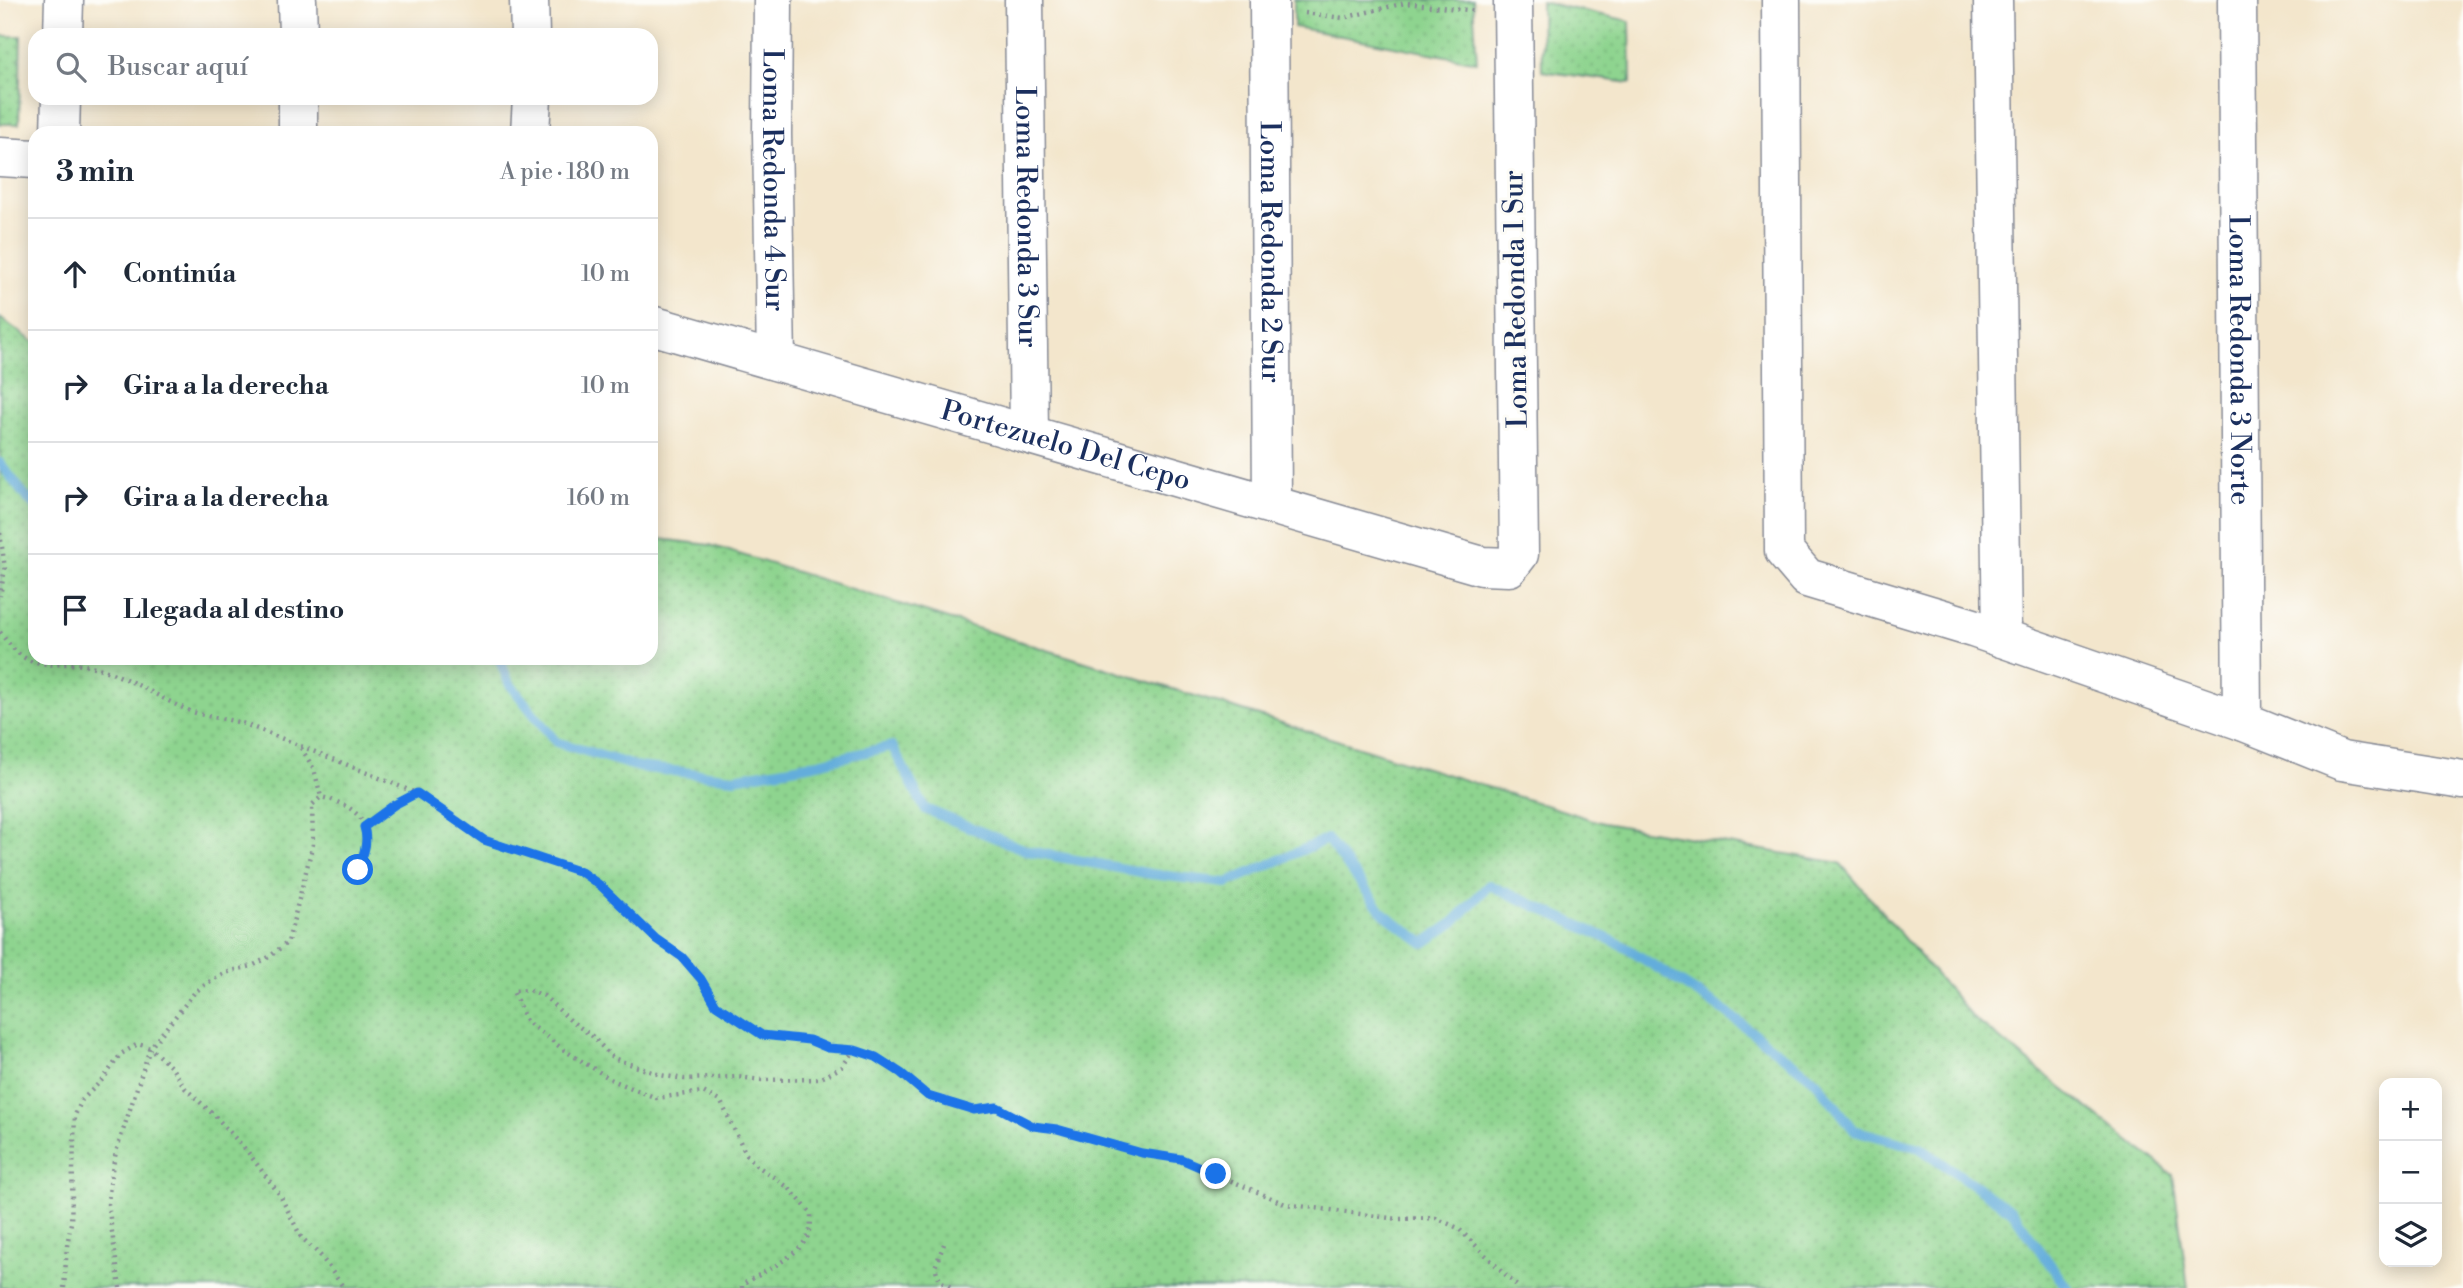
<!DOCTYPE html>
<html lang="es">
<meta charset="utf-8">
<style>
:root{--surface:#fff;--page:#f2f2f3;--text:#1f2937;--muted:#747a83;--line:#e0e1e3}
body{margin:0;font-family:"Libre Bodoni",serif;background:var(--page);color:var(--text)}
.controls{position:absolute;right:21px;bottom:21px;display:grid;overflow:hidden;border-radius:14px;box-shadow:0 4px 18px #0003}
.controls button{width:63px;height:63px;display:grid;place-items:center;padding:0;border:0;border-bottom:2px solid var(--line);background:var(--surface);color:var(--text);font:35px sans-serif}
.stop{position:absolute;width:21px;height:21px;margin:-16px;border:5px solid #1a73e8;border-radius:50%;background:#fff}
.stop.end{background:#1a73e8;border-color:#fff;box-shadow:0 2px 7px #0008}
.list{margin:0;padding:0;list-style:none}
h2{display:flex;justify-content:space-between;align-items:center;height:91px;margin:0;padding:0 28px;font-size:30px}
h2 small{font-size:23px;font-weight:400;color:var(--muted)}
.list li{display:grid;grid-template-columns:46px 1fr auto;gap:21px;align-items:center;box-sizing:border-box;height:112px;padding:0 28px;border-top:2px solid var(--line)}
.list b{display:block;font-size:26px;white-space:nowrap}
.list em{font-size:23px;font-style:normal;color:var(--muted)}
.icon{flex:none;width:38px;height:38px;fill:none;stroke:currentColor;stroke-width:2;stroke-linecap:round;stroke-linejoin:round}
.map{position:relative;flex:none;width:2463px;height:1288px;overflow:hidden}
.search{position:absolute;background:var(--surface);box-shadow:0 4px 18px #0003;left:28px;top:28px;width:630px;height:77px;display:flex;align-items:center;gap:18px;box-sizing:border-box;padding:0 24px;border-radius:21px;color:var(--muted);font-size:26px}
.panel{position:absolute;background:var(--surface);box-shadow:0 4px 18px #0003;left:28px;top:126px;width:630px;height:539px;border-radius:21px}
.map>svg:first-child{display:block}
.grass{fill:url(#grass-dots);stroke:#548276;stroke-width:2}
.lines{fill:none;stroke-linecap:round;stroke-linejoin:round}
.stream{stroke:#63addb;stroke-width:10}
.minor-casing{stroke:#878a95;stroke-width:41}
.path{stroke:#878a95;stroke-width:4.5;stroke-dasharray:2 5;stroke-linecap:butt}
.minor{stroke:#fff;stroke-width:38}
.route{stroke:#1a73e8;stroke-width:9}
.labels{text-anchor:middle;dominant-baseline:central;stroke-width:6;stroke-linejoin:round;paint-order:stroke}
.street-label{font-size:28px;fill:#1b2f5e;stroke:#fdfcf7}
</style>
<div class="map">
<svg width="2463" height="1288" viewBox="0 0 2463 1288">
<defs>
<pattern id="grass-dots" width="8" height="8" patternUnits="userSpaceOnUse" patternTransform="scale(1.75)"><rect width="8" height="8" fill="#8ed48f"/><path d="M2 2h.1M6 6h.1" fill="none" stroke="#7ab67e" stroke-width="1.8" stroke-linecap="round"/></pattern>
</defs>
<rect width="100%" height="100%" fill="#fdfcf7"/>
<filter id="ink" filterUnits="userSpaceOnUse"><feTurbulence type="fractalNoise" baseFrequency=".0143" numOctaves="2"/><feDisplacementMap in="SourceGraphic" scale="14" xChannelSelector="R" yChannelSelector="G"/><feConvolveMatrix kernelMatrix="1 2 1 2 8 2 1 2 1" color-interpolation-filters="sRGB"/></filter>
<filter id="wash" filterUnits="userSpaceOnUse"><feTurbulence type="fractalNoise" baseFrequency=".00686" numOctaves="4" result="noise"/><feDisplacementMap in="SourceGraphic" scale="28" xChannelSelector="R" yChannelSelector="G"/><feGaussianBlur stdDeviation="1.57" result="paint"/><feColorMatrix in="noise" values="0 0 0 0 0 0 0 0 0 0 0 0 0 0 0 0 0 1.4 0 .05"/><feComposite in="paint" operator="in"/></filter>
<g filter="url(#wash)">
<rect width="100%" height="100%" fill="#f3e6cc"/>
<!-- grass -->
<g class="grass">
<path d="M1294,0H1473L1477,62L1294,27Z"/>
<path d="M1541,2L1630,21L1631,83L1542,71Z"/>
<path d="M0,36H21L19,124H0Z"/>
<path d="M0,318L35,343V658H651V538L710,545L1603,823L1840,863L1973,1018L2173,1175L2188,1288H0Z"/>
</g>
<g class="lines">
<!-- stream -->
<g class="stream">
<path d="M0,463L26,497L35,505"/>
<path d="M499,658L509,683L556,742L638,767L734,778L814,764L892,746L925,809L1028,851L1151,874L1227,883L1327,839L1384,914L1424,943L1453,923L1489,885L1620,944L1719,1007L1816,1081L1854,1130L1920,1148L2012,1211L2067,1288"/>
</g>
</g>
</g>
<g filter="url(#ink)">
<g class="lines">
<defs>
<g id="minor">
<path d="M297,0L298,35"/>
<path d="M529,0L530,35"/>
<path id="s1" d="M773,0L772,134L776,361"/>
<path id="s2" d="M1024,0L1029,434"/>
<path id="s3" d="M1269,0L1272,505"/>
<path d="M1781,0L1784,551L1807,578L1973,628L2242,721L2342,761L2463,780"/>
<path d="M1993,0L2002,638"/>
<path id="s4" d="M2237,0L2242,721"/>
<path d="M63,35L64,0"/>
<path d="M60,133L61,98"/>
<path d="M298,133V98"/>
<path d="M530,133L532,98"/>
<path d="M0,157L35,159"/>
<path id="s5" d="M651,325L1482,566L1509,567L1519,554L1513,0"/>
</g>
</defs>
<!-- minor casing -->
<use href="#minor" class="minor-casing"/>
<!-- path -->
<g class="path">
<path d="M1305,13L1343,18L1405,3L1476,11"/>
<path d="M0,533L5,568L0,596"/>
<path d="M0,632C35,683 52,655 98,668C130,678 159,698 190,711C208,718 229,718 247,725C304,747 360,770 416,793"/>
<path d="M301,748L314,769L321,797"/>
<path d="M364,827L394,805L417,793L484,840L581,872L601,886L656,939L682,957L701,979L716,1005L762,1035L809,1040L828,1048L855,1050L876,1057L900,1073L928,1096L974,1110L997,1107L1033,1126L1057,1129L1142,1153L1181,1159L1285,1204L1398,1219L1436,1218L1458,1228L1519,1288"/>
<path d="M944,1244L935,1267L940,1281L953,1288"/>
<path d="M64,1288L67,1246L71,1223L75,1115L82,1100L103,1079L121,1054L138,1044L150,1048L172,1068L185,1088L215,1116L247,1151L280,1195L301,1237L320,1255L344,1288"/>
<path d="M120,1288L108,1204L111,1175L116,1152L150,1048L195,992L212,980L231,971L252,966L269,957L288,942L313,844L312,805L321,797C347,803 373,817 366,849C365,856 360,863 358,870"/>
<path d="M742,1288V1285C762,1272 805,1254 810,1230C811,1225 811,1218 811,1213L789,1188L756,1165L746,1154L721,1102L703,1092L656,1098L612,1080L564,1050L526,1021L513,991L529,990L544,996L571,1021L592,1036L613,1058L660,1075L684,1079L737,1077L762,1080L819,1079L842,1067L854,1050"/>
</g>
<!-- minor -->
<use href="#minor" class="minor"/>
</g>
</g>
<g class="lines" filter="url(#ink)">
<!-- route -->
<path class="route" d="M358,870C363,855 369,843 364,827L394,805L417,793L484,840L581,872L601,886L656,939L682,957L701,979L716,1005L762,1035L809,1040L828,1048L855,1050L876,1057L901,1073L928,1096L974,1110L997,1107L1033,1126L1057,1129L1142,1153L1181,1159L1216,1174"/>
</g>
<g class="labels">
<!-- street labels -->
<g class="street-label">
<text stroke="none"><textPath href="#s1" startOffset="180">Loma Redonda 4 Sur</textPath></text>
<text stroke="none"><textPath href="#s2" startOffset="217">Loma Redonda 3 Sur</textPath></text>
<text stroke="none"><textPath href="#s3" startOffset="252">Loma Redonda 2 Sur</textPath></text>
<text transform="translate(1516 299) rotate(-91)">Loma Redonda 1 Sur</text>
<text stroke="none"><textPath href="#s4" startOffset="360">Loma Redonda 3 Norte</textPath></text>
<text stroke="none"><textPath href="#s5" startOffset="432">Portezuelo Del Cepo</textPath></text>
</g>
</g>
</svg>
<div class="controls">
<button>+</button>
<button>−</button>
<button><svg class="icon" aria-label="layers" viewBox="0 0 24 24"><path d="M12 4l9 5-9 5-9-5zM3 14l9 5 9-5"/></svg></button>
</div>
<div class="stop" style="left:358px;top:870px"></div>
<div class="stop end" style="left:1216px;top:1174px"></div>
<div class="search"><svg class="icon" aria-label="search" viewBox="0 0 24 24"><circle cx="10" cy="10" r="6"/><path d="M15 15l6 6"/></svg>Buscar aquí</div>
<section class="panel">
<h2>3 min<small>A pie · 180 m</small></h2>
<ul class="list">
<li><svg class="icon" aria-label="ahead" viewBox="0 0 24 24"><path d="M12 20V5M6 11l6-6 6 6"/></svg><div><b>Continúa</b></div><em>10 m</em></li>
<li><svg class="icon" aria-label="right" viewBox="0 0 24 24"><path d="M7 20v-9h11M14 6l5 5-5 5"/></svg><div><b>Gira a la derecha</b></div><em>10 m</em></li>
<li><svg class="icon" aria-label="right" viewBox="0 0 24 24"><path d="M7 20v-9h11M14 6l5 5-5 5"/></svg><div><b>Gira a la derecha</b></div><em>160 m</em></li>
<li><svg class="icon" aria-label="arrive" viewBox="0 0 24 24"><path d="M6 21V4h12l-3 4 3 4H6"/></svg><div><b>Llegada al destino</b></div></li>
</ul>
</section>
</div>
